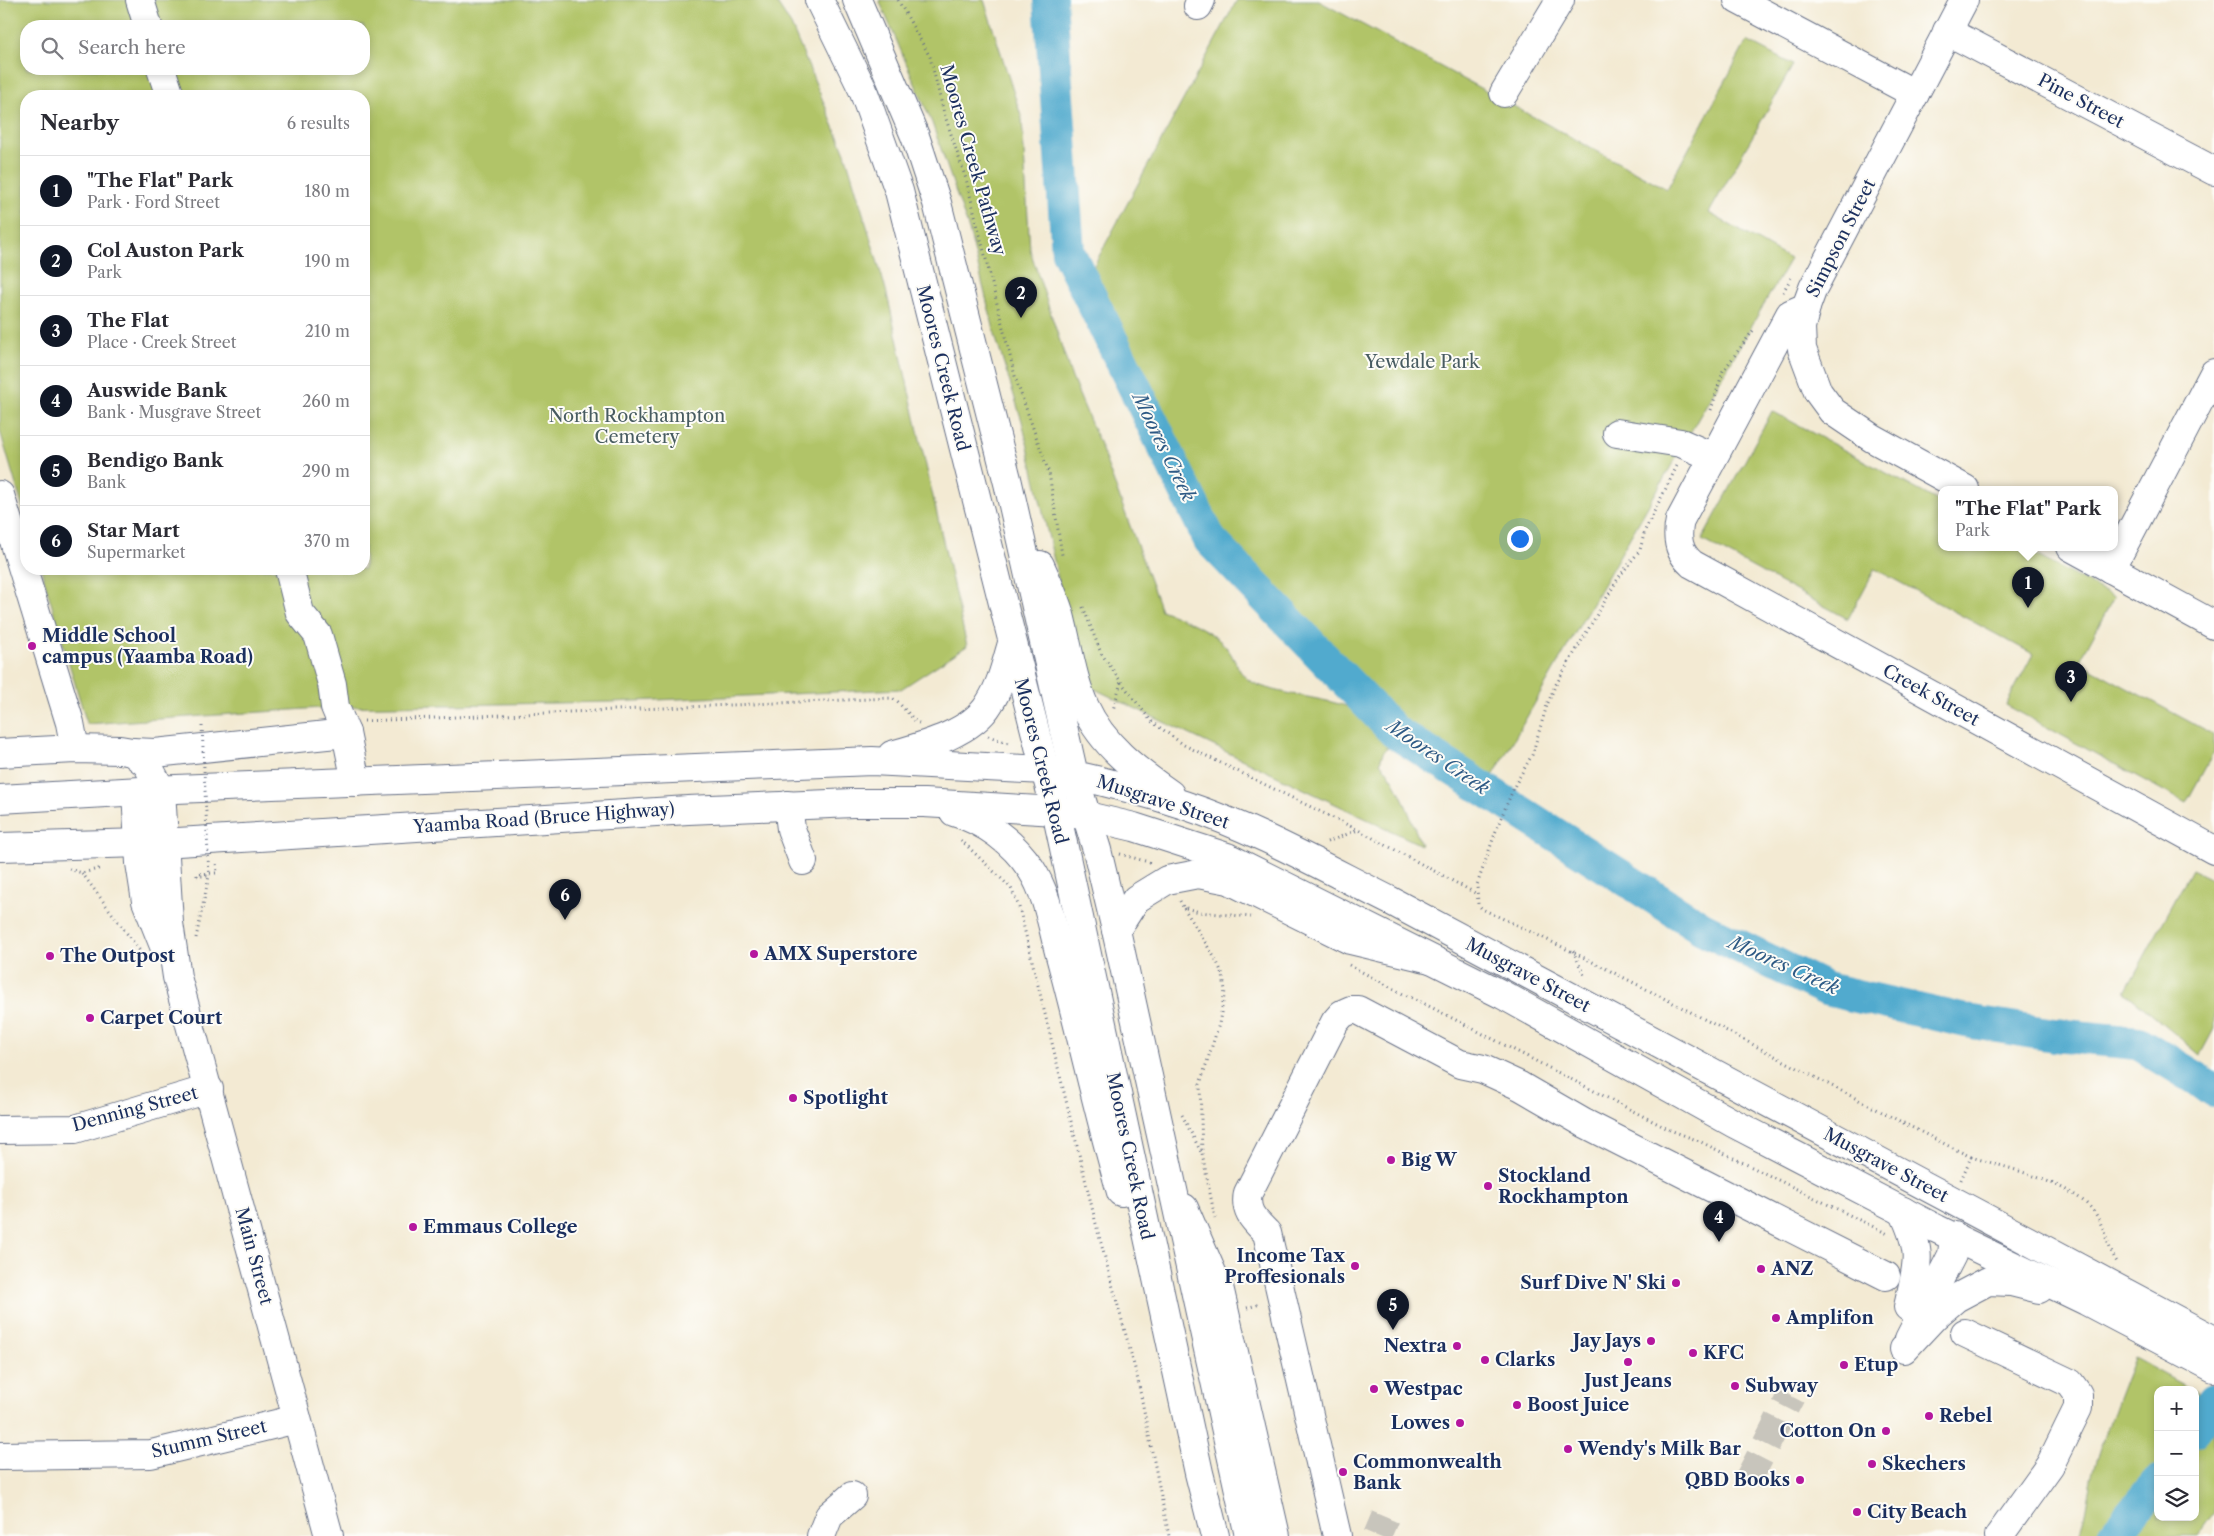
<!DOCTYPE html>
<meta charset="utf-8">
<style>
:root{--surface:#fff;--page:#f7f7f7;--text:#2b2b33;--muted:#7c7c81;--line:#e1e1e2;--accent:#111827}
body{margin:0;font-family:"Libre Caslon Text",serif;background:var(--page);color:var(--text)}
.controls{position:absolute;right:15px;bottom:15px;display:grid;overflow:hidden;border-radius:10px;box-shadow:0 2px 8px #0003}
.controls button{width:45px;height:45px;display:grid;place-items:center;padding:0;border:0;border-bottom:1px solid var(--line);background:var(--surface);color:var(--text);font:25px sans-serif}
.you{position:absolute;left:1519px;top:538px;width:18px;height:18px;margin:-12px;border:4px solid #fff;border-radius:50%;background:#1a73e8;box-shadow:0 0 0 8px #1a73e833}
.badge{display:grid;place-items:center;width:32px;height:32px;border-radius:50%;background:var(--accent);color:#fff;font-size:16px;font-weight:700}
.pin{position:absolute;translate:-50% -41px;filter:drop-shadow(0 1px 2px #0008)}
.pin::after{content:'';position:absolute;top:26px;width:18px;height:15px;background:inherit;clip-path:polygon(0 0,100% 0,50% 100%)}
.popup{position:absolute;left:1938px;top:486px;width:180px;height:65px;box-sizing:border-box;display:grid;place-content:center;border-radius:10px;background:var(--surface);filter:drop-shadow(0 1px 4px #0005);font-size:16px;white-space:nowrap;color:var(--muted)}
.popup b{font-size:19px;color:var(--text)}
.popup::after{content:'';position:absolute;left:50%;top:100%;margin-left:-10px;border:10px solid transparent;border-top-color:var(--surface)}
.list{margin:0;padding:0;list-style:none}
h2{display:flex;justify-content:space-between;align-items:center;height:65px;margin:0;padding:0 20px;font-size:21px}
h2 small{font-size:16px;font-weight:400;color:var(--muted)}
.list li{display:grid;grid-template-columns:32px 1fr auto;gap:15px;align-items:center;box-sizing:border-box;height:70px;padding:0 20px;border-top:1px solid var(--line)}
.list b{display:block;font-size:19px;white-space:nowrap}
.list p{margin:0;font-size:16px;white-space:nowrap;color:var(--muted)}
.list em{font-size:16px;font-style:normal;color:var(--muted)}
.icon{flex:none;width:28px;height:28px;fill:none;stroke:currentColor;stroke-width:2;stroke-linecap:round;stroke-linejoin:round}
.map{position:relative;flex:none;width:2214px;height:1536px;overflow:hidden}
.search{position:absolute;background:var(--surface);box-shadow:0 2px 8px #0003;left:20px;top:20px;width:350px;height:55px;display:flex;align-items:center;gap:12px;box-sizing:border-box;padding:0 18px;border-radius:20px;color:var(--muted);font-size:19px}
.panel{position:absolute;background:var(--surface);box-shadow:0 2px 8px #0003;left:20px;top:90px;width:350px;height:485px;border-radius:20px}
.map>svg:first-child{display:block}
.green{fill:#b1c468;stroke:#667a63;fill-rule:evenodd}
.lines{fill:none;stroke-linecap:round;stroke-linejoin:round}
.river{stroke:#51aace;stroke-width:34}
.minor-tunnel{stroke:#c8c5bc;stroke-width:28;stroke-dasharray:28 14;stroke-linecap:butt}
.minor-casing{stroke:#677087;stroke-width:30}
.major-casing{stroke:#677087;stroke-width:30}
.highway-casing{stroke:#677087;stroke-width:30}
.path{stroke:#677087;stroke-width:3;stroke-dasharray:1 4;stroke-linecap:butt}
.minor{stroke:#fff;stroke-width:28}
.major{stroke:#fff;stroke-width:28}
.highway{stroke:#fff;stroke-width:28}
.path-bridge{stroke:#677087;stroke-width:3;stroke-dasharray:1 4;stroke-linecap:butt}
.poi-dot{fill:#b5179e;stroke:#fdfcf7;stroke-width:2}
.labels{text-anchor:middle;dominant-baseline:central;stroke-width:4;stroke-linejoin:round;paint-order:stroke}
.street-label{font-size:18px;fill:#1b2f5e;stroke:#fdfcf7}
.park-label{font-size:18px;fill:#485c61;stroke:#fdfcf7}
.poi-label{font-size:18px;font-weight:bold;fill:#1b2f5e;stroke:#fdfcf7;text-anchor:start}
.water-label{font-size:19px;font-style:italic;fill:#2e5a85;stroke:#fdfcf7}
</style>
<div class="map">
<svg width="2214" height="1536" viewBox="0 0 2214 1536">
<rect width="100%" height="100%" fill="#fdfcf7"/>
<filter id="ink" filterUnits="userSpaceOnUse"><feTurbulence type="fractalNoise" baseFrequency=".02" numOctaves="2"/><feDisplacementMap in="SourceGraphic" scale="10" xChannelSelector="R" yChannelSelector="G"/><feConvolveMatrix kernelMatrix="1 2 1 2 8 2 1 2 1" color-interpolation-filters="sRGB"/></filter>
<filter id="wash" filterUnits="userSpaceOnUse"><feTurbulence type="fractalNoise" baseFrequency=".0096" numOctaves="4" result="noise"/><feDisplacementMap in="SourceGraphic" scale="20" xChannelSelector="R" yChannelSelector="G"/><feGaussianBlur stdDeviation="1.12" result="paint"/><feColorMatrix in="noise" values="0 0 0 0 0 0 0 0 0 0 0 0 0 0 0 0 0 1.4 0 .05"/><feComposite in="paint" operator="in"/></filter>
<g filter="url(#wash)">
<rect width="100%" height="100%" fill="#f3ead3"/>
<!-- green -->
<g class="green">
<path d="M0,0H775L791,25L845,153L886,290L967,646L901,689L612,702L335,707L87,724L41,569H364V96H26V519L0,431ZM26,26H364V69H26Z"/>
<path d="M879,0H984L1022,119L1030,250L1072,378L1099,442L1161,610C1184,619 1211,629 1227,648C1238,663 1237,676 1258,685C1300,701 1366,697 1395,737L1383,753L1380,762C1401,785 1410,817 1421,845L1082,683L1022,421L997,342L969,230L932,123Z"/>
<path d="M1237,0H1317L1667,189L1747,41L1793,65L1709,213L1790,259L1485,790L1395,732L1210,540L1084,284Z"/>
<path d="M1772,411L1942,503V547H2021L2114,597L2079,662L2214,735V752L2186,803L2006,705L2033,654L1875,569L1848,619L1702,540Z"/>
<path d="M2192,869L2214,880V1029L2200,1055L2125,992Z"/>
<path d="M2134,1358L2192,1390H2158V1517H2195V1392L2214,1402V1513L2198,1536H2079C2087,1518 2088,1498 2092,1479C2102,1438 2119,1398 2134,1358Z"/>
</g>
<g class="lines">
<!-- river -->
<g class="river">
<path d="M1050,0L1068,252L1210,540L1395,732L1702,928L1826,989L1966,1021L2054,1035L2138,1043L2199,1080L2214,1091"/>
<path d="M2195,1430L2214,1401"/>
<path d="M2113,1536L2158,1482"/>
</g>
</g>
</g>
<g filter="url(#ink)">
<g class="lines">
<!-- minor-tunnel -->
<g class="minor-tunnel">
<path d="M1747,1482L1791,1396"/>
<path d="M1377,1536L1385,1517"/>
</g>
<defs>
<g id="minor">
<path d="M140,0L148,26"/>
<path d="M1738,0L1915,94"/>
<path d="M1964,0L1813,288L1806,307L1790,314L1680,520C1676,538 1678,552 1692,564L2214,850"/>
<path d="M1198,6L1201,0"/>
<path d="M1947,31L2214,171"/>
<path d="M161,69L170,96"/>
<path d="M1504,93L1560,0"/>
<path d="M1806,307L1801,327L1802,349L1818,392L1832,411L1872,438L1965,489"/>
<path d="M1617,433L1681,443L1713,457"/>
<path d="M0,495L70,723L75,749"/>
<path d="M2071,547L2214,625"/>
<path d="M289,569L300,613L318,635L332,684L335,707L346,733L356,782"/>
<path d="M2111,569L2214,373"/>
<path d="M132,752L155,753L346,733"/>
<path d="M0,753L75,749L120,750L132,752L147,764L161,790L169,923L177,977L329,1536"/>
<path d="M136,792L140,863L146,901L164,946"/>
<path d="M788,805L791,829L803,861"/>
<path d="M0,1130L75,1129L209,1089"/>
<path d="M1184,1208L1220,1291L1276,1536"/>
<path d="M1965,1333L2070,1383L2078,1394V1408L2050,1465L1999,1536"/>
<path d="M1909,1339L1952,1255L1954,1236"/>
<path d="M0,1456L151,1454L297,1419"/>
<path d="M821,1536L829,1516L852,1496"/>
<path d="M1337,1536L1267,1233C1254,1220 1244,1212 1248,1193L1335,1022L1342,1014L1351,1010H1358L1460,1064L1483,1069L1520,1086L1584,1123L1886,1276"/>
</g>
<g id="major">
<path d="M819,0L863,90L899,191L1045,770"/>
<path d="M857,0L915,136L937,203L1008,483L1074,775C1111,783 1148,793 1184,805C1256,829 1323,867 1391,901L2214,1340"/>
<path d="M1040,565C1047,581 1055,598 1060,615C1068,645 1072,679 1085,707C1102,745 1137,771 1170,794"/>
<path d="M1087,816L1134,827L1227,857L1503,995L1733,1123L1937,1229L2086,1301L2214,1368"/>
<path d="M1903,1211C1923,1254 1918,1262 1908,1307"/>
<path d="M1904,1349L1934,1317L1956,1298L1988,1281L2011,1282L2039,1289"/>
</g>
<g id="highway">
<path d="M892,755C923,746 972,733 989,704C1001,686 1006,664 1012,643"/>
<path d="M1045,770L1056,811L1199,1473L1215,1536"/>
<path d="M0,799L176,789L872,761L1045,770L1074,775L1097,850L1116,930L1249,1536"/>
<path d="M954,812C985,821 1013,842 1031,869C1047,893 1052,925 1059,952C1081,1032 1098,1113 1121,1192"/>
<path d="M0,847L178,842L688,810L853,803H924L1056,811L1087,816"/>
<path d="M1116,930L1136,899L1167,880L1198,874L1229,880L1350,940L1430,959"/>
</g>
</defs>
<!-- minor casing -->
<use href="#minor" class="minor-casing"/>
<!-- major casing -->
<use href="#major" class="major-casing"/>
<!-- highway casing -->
<use href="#highway" class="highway-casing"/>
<!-- path -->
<g class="path">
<path d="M898,0L930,57L944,113L966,179L1016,380L1049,473L1062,555"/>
<path d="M1783,292L1791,278"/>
<path d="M1711,410L1723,371L1755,328"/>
<path d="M1677,466L1645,530L1640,550L1619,577L1555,686L1547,705L1532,755L1515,785L1498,825L1477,885L1478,904L1482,909C1648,985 1807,1076 1971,1157L1961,1180"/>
<path d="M1083,607L1101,653L1121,682L1113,710"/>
<path d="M1121,682L1151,721L1184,745L1358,830L1477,894"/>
<path d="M364,721L892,698L898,702L916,722L919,723"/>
<path d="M988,736L1011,744"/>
<path d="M961,840L1011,888L1019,907L1098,1232L1137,1376L1169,1536"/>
<path d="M1327,842L1358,830"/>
<path d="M1120,854L1152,863"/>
<path d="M69,869L82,873L102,868"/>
<path d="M82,873L140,951"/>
<path d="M197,876V874L217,873L216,862"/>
<path d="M1180,901L1183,907L1199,912L1251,917"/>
<path d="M1184,908L1216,960L1223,975L1225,991L1219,1024L1200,1084L1202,1153L1215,1218"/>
<path d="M196,938L209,876H197"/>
<path d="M1573,951L1585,977"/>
<path d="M1349,965L1405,995L1415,999L1670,1130L1699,1141L1888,1234"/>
<path d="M1182,1115L1201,1152"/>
<path d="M1971,1157C2005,1167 2074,1183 2095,1213C2105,1228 2107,1247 2117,1262"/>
<path d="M1247,1308L1260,1304"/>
</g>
<!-- minor -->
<use href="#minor" class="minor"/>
<!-- major -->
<use href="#major" class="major"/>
<!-- highway -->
<use href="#highway" class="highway"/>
<!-- path-bridge -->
<path class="path-bridge" d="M202,726L209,876"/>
</g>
</g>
<!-- markers -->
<g class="poi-dot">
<circle cx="32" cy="646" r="5"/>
<circle cx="754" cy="954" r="5"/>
<circle cx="50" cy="956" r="5"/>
<circle cx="90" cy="1018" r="5"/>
<circle cx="793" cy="1098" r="5"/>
<circle cx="1391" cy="1160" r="5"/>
<circle cx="1488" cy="1186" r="5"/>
<circle cx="413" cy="1227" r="5"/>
<circle cx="1355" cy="1266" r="5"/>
<circle cx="1761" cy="1269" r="5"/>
<circle cx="1676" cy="1283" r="5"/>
<circle cx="1776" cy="1318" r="5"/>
<circle cx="1651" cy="1341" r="5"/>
<circle cx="1457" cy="1346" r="5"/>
<circle cx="1693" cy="1353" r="5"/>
<circle cx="1485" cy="1360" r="5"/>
<circle cx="1628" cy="1362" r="5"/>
<circle cx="1844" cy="1365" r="5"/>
<circle cx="1735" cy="1386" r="5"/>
<circle cx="1374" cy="1389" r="5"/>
<circle cx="1517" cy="1405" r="5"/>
<circle cx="1929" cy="1416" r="5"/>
<circle cx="1460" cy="1423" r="5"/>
<circle cx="1886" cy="1431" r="5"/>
<circle cx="1568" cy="1449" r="5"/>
<circle cx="1872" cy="1464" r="5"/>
<circle cx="1343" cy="1472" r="5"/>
<circle cx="1800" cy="1480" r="5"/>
<circle cx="1857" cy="1512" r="5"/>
</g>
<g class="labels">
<!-- street labels -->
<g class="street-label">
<text transform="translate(2081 101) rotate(28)">Pine Street</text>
<text transform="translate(973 160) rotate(74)">Moores Creek Pathway</text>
<text transform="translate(1841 238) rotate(-63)">Simpson Street</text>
<text transform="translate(943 368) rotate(76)">Moores Creek Road</text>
<text transform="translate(1931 695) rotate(29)">Creek Street</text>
<text transform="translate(1041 761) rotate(76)">Moores Creek Road</text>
<text transform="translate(1163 802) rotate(18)">Musgrave Street</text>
<text transform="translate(544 818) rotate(-4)">Yaamba Road (Bruce Highway)</text>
<text transform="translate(1528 975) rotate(28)">Musgrave Street</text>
<text transform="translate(135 1109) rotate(-15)">Denning Street</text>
<text transform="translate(1130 1156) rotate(78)">Moores Creek Road</text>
<text transform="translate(1886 1165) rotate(28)">Musgrave Street</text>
<text transform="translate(254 1256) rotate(75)">Main Street</text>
<text transform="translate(209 1439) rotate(-13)">Stumm Street</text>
</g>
<!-- park labels -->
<g class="park-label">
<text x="1422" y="362">Yewdale Park</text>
<text x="637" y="416">North Rockhampton<tspan x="637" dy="21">Cemetery</tspan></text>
</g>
<!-- poi labels -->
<g class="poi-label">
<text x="42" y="636">Middle School<tspan x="42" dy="21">campus (Yaamba Road)</tspan></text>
<text x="764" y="954">AMX Superstore</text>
<text x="60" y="956">The Outpost</text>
<text x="100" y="1018">Carpet Court</text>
<text x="803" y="1098">Spotlight</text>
<text x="1401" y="1160">Big W</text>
<text x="1498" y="1176">Stockland<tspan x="1498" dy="21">Rockhampton</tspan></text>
<text x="423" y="1227">Emmaus College</text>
<text x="1345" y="1256" text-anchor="end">Income Tax<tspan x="1345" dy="21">Proffesionals</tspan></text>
<text x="1771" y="1269">ANZ</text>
<text x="1666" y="1283" text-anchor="end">Surf Dive N' Ski</text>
<text x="1786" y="1318">Amplifon</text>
<text x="1641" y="1341" text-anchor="end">Jay Jays</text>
<text x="1447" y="1346" text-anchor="end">Nextra</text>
<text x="1703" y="1353">KFC</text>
<text x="1495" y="1360">Clarks</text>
<text x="1854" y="1365">Etup</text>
<text x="1628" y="1381" text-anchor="middle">Just Jeans</text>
<text x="1745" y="1386">Subway</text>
<text x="1384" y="1389">Westpac</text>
<text x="1527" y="1405">Boost Juice</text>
<text x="1939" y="1416">Rebel</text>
<text x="1450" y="1423" text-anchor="end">Lowes</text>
<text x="1876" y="1431" text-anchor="end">Cotton On</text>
<text x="1578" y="1449">Wendy's Milk Bar</text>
<text x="1353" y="1462">Commonwealth<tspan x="1353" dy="21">Bank</tspan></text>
<text x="1882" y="1464">Skechers</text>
<text x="1790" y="1480" text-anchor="end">QBD Books</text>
<text x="1867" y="1512">City Beach</text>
</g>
<!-- water labels -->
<g class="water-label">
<text transform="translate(1164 447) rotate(64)">Moores Creek</text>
<text transform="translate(1438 757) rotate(34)">Moores Creek</text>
<text transform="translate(1784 965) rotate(24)">Moores Creek</text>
</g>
</g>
</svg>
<div class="controls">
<button>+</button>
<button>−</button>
<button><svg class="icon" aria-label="layers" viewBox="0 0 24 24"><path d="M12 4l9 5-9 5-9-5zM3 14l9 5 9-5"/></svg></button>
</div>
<div class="you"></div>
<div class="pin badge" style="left:2028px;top:608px">1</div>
<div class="popup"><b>&quot;The Flat&quot; Park</b>Park</div>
<div class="pin badge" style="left:1021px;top:318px">2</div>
<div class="pin badge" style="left:2071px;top:702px">3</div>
<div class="pin badge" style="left:1719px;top:1242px">4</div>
<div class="pin badge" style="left:1393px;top:1330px">5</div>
<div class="pin badge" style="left:565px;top:920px">6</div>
<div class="search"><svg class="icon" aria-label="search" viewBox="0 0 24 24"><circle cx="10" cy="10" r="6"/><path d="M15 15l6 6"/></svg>Search here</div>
<section class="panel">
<h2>Nearby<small>6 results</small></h2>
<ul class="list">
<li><span class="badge">1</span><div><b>&quot;The Flat&quot; Park</b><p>Park · Ford Street</p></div><em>180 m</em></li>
<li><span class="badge">2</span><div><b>Col Auston Park</b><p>Park</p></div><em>190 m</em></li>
<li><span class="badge">3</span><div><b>The Flat</b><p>Place · Creek Street</p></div><em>210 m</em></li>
<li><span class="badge">4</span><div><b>Auswide Bank</b><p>Bank · Musgrave Street</p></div><em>260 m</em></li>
<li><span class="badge">5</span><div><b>Bendigo Bank</b><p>Bank</p></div><em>290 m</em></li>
<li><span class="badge">6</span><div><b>Star Mart</b><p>Supermarket</p></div><em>370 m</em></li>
</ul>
</section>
</div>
